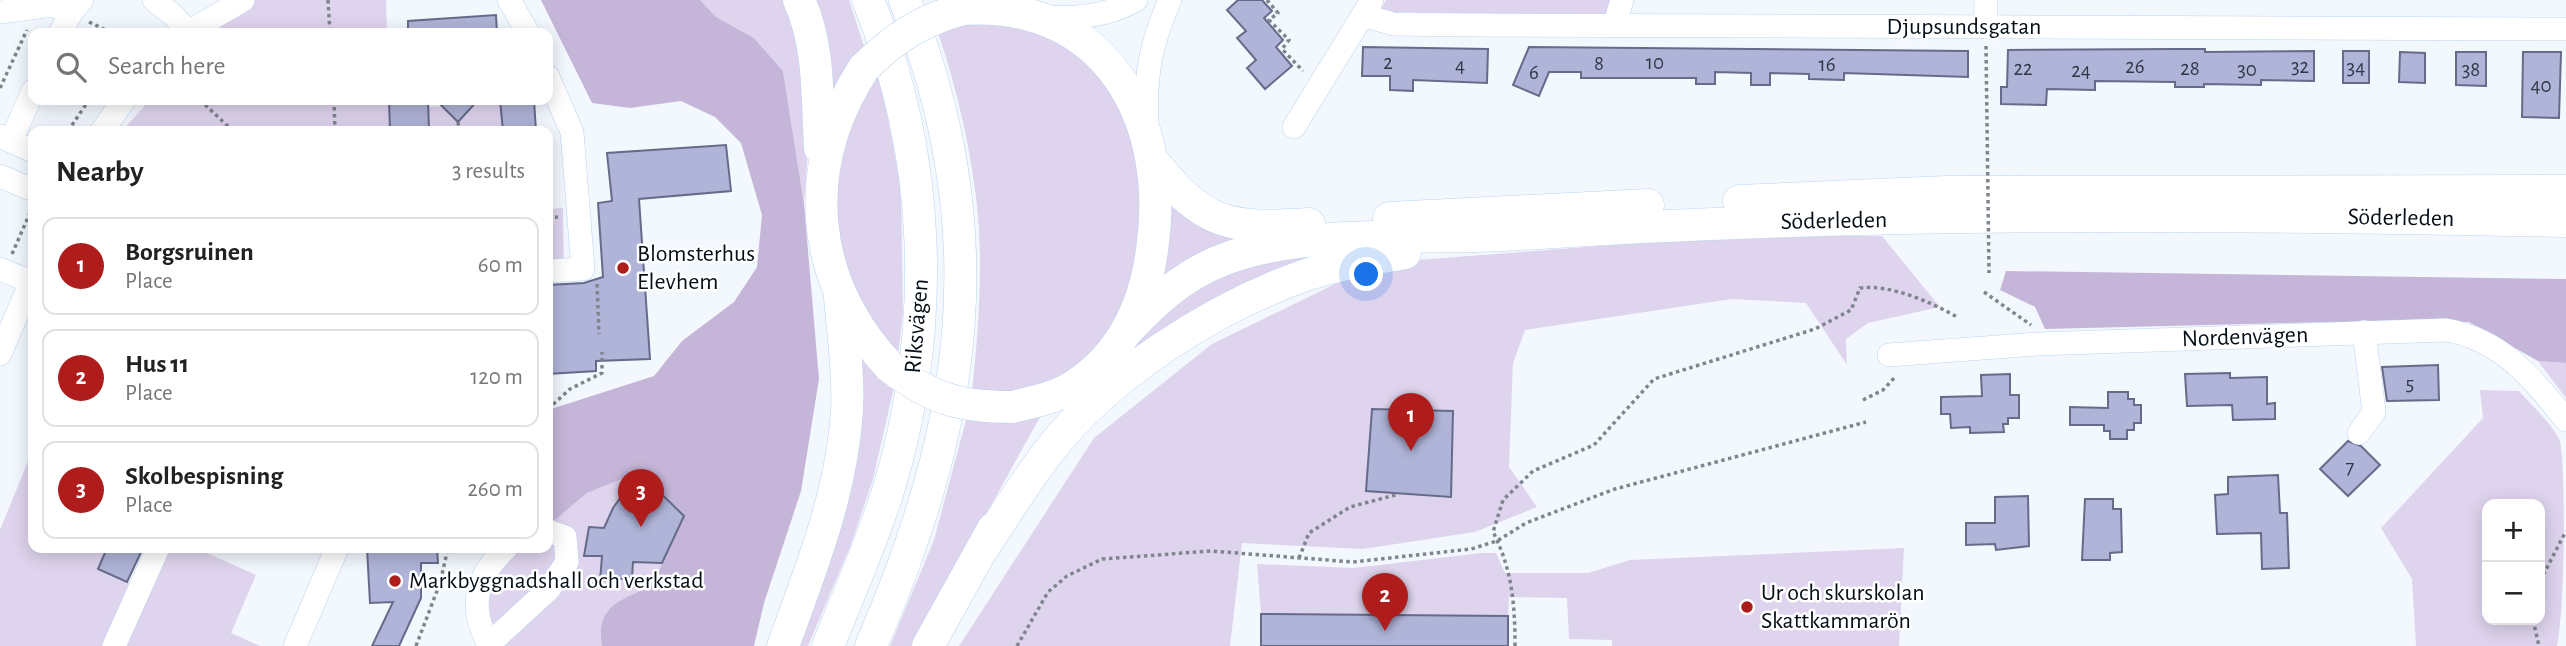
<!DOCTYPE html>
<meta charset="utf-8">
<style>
:root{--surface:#fff;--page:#f2f2f2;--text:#222;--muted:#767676;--line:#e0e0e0;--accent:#ae1c1b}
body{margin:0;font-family:"Alegreya Sans",sans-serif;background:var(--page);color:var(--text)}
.controls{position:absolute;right:21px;bottom:21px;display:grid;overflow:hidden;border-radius:14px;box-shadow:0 4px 18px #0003}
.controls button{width:63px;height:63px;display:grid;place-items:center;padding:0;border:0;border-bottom:2px solid var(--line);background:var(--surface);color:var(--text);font:35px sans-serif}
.you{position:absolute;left:1367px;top:275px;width:24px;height:24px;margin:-18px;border:5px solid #fff;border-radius:50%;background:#1a73e8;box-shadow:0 0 0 10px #1a73e833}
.badge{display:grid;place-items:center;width:46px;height:46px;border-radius:50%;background:var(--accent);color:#fff;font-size:23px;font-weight:700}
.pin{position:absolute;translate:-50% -58px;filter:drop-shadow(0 2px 4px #0008)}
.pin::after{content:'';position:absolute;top:37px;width:24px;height:21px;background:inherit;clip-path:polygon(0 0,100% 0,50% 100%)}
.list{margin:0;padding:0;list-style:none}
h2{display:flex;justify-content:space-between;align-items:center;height:91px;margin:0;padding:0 28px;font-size:30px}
h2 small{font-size:23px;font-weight:400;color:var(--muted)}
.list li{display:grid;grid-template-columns:46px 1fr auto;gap:21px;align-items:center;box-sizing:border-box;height:98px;margin:0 14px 14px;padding:0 14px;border:2px solid var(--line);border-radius:14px}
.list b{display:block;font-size:26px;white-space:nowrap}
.list p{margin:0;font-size:23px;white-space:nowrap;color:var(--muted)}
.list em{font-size:23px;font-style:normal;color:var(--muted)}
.icon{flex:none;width:38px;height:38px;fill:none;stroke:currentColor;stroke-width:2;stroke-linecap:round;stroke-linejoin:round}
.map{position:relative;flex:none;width:2566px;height:646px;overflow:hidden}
.search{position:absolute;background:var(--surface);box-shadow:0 4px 18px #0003;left:28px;top:28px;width:525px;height:77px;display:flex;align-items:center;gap:18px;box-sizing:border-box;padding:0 24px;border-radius:14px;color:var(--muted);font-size:26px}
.panel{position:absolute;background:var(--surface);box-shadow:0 4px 18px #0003;left:28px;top:126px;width:525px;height:427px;border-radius:14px}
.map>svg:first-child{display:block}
.green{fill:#dfd4ee;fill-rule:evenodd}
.forest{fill:#c5b5d8}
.building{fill:#afb4d8;stroke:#666b89;stroke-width:2}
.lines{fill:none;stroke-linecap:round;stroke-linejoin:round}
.minor-casing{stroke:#b9d3ef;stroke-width:24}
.highway-casing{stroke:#b9d3ef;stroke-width:33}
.path{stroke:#7e858c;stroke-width:3.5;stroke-dasharray:3.5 3.5;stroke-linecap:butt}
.minor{stroke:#fff;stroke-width:23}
.highway{stroke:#fff;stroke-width:32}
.highway-bridge-casing{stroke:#b9d3ef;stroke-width:33;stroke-linecap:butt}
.path-bridge{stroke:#7e858c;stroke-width:3.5;stroke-dasharray:3.5 3.5;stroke-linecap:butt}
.highway-bridge{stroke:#fff;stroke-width:32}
.poi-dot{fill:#ae1c1b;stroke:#fff;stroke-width:2.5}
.labels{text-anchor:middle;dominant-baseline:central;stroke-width:5;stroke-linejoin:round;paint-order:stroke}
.number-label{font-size:21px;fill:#303746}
.street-label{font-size:24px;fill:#050d16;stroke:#fff}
.poi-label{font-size:24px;fill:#050d16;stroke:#fff;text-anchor:start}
</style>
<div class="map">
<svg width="2566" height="646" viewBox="0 0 2566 646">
<rect width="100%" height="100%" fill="#f3f8fe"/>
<!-- green -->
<g class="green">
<path d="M243,0H386L387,33H187Z"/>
<path d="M700,0H786L802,56L810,122L804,204L783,71L754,38L716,17Z"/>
<path d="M810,0H849L864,46L831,95Z"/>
<path d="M1386,0H1613L1608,14H1378Z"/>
<path d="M976,20L1017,23L1088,57L1140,140L1145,250L1113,331L1076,370L1027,392H972C978,334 983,274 978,216C973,157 957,88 938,33Z"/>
<path d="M877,76L883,92L901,188L903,312L898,356C829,273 812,168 877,76Z"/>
<path d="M150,100H389L390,131H122Z"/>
<path d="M501,104L503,131H429L428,107Z"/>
<path d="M1165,201C1187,221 1208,232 1238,240L1155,287Z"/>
<path d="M563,208L564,280L548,281V209Z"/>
<path d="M1730,236H1882L1940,307L1868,323L1846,339L1847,365L1806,303L1732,299L1525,330L1513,363L1509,467L1537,507L1475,532L1363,549L1242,543L1230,646H959L1094,438L1212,344L1378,263Z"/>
<path d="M1338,249L1119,366L1157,314L1222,271Z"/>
<path d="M859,353L894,387L873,479L850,547L808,646H792Z"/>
<path d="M2538,361L2566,363V398Z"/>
<path d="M2480,390L2519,391C2532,406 2552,423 2560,441C2566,472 2565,610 2557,646H2416L2412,579L2381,528L2483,418ZM2487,504H2540V620H2487Z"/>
<path d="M1036,413L1040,417L913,646H890L934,540L966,420H1011Z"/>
<path d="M33,449V548H107L98,569L143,589L162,548H196L256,575L231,633L260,646H0V530Z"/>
<path d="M639,472L613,508L604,528L589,527L584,555L602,556L601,581L632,578L633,562L662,563L654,585C622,600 595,604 602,646H491L482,579L506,548H548V526L587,493Z"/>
<path d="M1904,548L1899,646H1612V640L1569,639L1567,598L1509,597L1508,616L1261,614L1257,564L1353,568L1482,553H1496L1505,573H1588L1630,560Z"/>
</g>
<!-- forest -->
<g class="forest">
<path d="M541,0H700L716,17L754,38L783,71L804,204L819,379L801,491L764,603L754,646H602C595,604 622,600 654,585L662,563L639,472L587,493L548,526V410L654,376L682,341L734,302L757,267L762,215L741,143L715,117L681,101L630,108L592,103Z"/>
<path d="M2006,271L2566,279V363L2538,361L2469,322H2331L2045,329L2035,307L2000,290Z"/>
</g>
<!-- building -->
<g class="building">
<path d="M1238,0H1262L1272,11L1264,18L1283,40L1276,47L1292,66L1265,89L1247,68L1256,60L1237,38L1246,31L1227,10Z"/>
<path d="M496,15L497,33H408V21Z"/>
<path d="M1363,47L1488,49L1487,83L1413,80V91L1390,90V76H1362Z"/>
<path d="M1529,47L1968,51V77L1844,73V80L1809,79V74L1770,73V85H1751V73L1715,72V84H1696V78H1581V72H1549L1539,96L1513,85Z"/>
<path d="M2175,49H2205V52L2314,51V81L2261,80V85L2204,84V87H2175V82L2095,81V90L2047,89L2046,105L2001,104V87H2007L2008,50Z"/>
<rect x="2343" y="51" width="26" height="32"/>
<path d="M2400,52L2425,53V83L2399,82Z"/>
<path d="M2456,52H2486V86L2456,85Z"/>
<path d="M2523,52H2561L2559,118L2522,117Z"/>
<path d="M389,100H428L429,131H390Z"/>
<path d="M436,100H478L458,122Z"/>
<path d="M500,100H534L536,131H503Z"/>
<path d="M726,145L731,191L639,199L650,359L596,361V371L548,374V285L584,283L603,277L598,203L612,201L607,153Z"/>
<path d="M2438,365L2439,400L2387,401L2382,367Z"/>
<path d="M2230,373V378L2267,377V404L2275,403V419L2233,420L2232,405L2187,406L2185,374Z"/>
<path d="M2010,374V395H2019V418H2008V424H2003L2004,432L1970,433V427L1951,428L1950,414H1941V397L1982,396L1981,375Z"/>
<path d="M2108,392H2128V399H2134V405H2141V423H2134V430H2127V439H2110V431H2104V425H2070V407L2108,408Z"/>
<path d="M1372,409L1453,411L1451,497L1366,491Z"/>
<path d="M2348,441L2361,446L2380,465L2348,496L2320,469Z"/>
<path d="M639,472L684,516L662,563L633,562L632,578L600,581L602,556H584L589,527L604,528L613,508Z"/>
<path d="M2278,475L2280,513H2287L2289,568L2262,569L2261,533L2217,534L2215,495L2228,494V477Z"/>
<path d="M2028,496L2029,546L1996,550L1995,544L1966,545V523H1995V497Z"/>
<path d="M2085,499H2113V509H2121L2122,552L2110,553V560H2082Z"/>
<path d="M107,548H143L127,582L98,569Z"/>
<path d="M367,548H437L438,563H421V598L399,646H372L393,602L370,603Z"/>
<path d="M1261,614L1508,616V646H1261Z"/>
</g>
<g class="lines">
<defs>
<g id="minor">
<path d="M154,0L174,16L188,32"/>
<path d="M509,0L528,33"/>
<path d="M0,12L53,5L71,13"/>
<path d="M1363,15L1393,24L1473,25L2566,29"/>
<path d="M1046,17C1077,19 1108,16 1136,0"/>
<path d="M1615,23L1622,0"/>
<path d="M1985,27L1986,0"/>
<path d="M60,33L71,13L82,0"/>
<path d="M187,33L243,0"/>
<path d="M548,77L572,132L583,269L548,271"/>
<path d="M1147,124C1145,75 1150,45 1170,0"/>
<path d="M1294,127L1372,0"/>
<path d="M102,131L124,100"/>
<path d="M0,136L33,151"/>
<path d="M11,141L33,91"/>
<path d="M0,176L28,188"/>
<path d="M0,269L31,282"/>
<path d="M0,354L33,277"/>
<path d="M1889,355L2038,344L2446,330C2501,339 2532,378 2566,420"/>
<path d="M2359,433L2374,412L2364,332"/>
<path d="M114,646L158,548"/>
<path d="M295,646L337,548"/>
<path d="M487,646L549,589L567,562L565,537L548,531"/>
<path d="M490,646C468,609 475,577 506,548"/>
</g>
<g id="highway">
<path d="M799,0C820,45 817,99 820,148"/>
<path d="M963,9C1108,0 1171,122 1152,250C1145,303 1123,353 1077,384C1059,397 1034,402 1012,407"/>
<path d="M864,68C799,168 809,280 890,367"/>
<path d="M1153,161C1204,226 1230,229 1309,224"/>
<path d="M1739,201L1947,192L2566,191"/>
<path d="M1389,218L1648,205"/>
<path d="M1129,329C1162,293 1196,266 1243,253C1333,228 1430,241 1522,234C1869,211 2218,214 2566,221"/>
<path d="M983,548C1004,517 1023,485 1046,455C1105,376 1214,307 1306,275C1338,264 1372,259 1405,253"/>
<path d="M783,646C811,569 842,493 847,410C849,373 843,335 840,298"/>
<path d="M828,646C849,594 872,542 889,488C937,328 932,155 868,0"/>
<path d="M871,646C968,422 996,233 905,0"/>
<path d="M928,646L993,529"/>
</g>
</defs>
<!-- minor casing -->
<use href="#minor" class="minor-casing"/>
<!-- highway casing -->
<use href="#highway" class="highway-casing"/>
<!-- path -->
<g class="path">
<path d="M328,0L330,33"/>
<path d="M1267,0L1278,13L1269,20L1289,40L1282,49L1303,71"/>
<path d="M89,22L112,33"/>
<path d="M1986,46L1987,123"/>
<path d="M0,88L27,30"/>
<path d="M200,100L233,131"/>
<path d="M334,100L335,131"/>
<path d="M458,122L459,131"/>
<path d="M68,131L89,100"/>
<path d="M548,218L558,217"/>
<path d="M12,254L33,206"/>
<path d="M597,284L599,334"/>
<path d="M1984,292L2031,325"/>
<path d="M1863,400L1883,390L1896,376"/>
<path d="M548,409L570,389L602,373V352"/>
<path d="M1299,558L1309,533L1350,507L1399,494"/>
<path d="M2540,581L2566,531"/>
<path d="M2533,620L2539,646"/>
<path d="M416,646L440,583L448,548"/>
<path d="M1017,646L1048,592L1067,576L1102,559L1211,551L1353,562L1471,549L1497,541L1526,523L1615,489L1866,422"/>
<path d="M1515,646C1515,604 1512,569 1493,532L1503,500L1533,471L1594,445L1654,379L1815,329L1851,310L1860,288C1890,284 1931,302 1957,317"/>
</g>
<!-- minor -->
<use href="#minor" class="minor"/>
<!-- highway -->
<use href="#highway" class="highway"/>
<defs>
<g id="highway-bridge">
<path d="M864,68C894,38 922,20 963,9"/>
<path d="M890,367C932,399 960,407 1012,407"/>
</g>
</defs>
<!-- highway-bridge casing -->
<use href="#highway-bridge" class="highway-bridge-casing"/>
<!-- path-bridge -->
<path class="path-bridge" d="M1987,123L1989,273"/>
<!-- highway-bridge -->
<use href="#highway-bridge" class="highway-bridge"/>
</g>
<!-- markers -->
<g class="poi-dot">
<circle cx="623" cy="268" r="7"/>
<circle cx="395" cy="581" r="7"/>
<circle cx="1747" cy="607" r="7"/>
</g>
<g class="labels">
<!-- number labels -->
<g class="number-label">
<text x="1388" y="62">2</text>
<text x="1655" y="62">10</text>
<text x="1599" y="63">8</text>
<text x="1827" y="64">16</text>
<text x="1460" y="65">4</text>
<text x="2135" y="66">26</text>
<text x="2300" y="66">32</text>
<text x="2356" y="67">34</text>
<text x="2023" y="68">22</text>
<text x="2190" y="68">28</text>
<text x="2247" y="69">30</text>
<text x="2471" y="69">38</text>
<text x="2081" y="70">24</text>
<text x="1534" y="72">6</text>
<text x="2541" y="85">40</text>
<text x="2410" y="383">5</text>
<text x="2350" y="467">7</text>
</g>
<!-- street labels -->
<g class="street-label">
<text x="1964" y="27">Djupsundsgatan</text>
<text transform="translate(2401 218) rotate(1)">Söderleden</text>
<text transform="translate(1834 221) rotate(-1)">Söderleden</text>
<text transform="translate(917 326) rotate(-85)">Riksvägen</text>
<text transform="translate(2245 337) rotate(-2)">Nordenvägen</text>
</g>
<!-- poi labels -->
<g class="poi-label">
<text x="637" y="254">Blomsterhus<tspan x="637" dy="28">Elevhem</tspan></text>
<text x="409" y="581">Markbyggnadshall och verkstad</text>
<text x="1761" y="593">Ur och skurskolan<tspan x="1761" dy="28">Skattkammarön</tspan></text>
</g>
</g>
</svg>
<div class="controls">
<button>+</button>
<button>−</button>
</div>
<div class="you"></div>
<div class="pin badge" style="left:1411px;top:451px">1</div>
<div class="pin badge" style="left:1385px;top:631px">2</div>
<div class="pin badge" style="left:641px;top:527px">3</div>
<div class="search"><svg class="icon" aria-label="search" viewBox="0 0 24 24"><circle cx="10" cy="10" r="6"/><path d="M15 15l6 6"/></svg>Search here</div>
<section class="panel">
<h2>Nearby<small>3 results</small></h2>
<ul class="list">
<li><span class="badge">1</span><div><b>Borgsruinen</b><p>Place</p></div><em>60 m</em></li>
<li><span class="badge">2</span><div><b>Hus 11</b><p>Place</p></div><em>120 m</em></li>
<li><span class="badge">3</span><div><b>Skolbespisning</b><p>Place</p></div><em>260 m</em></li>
</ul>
</section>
</div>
